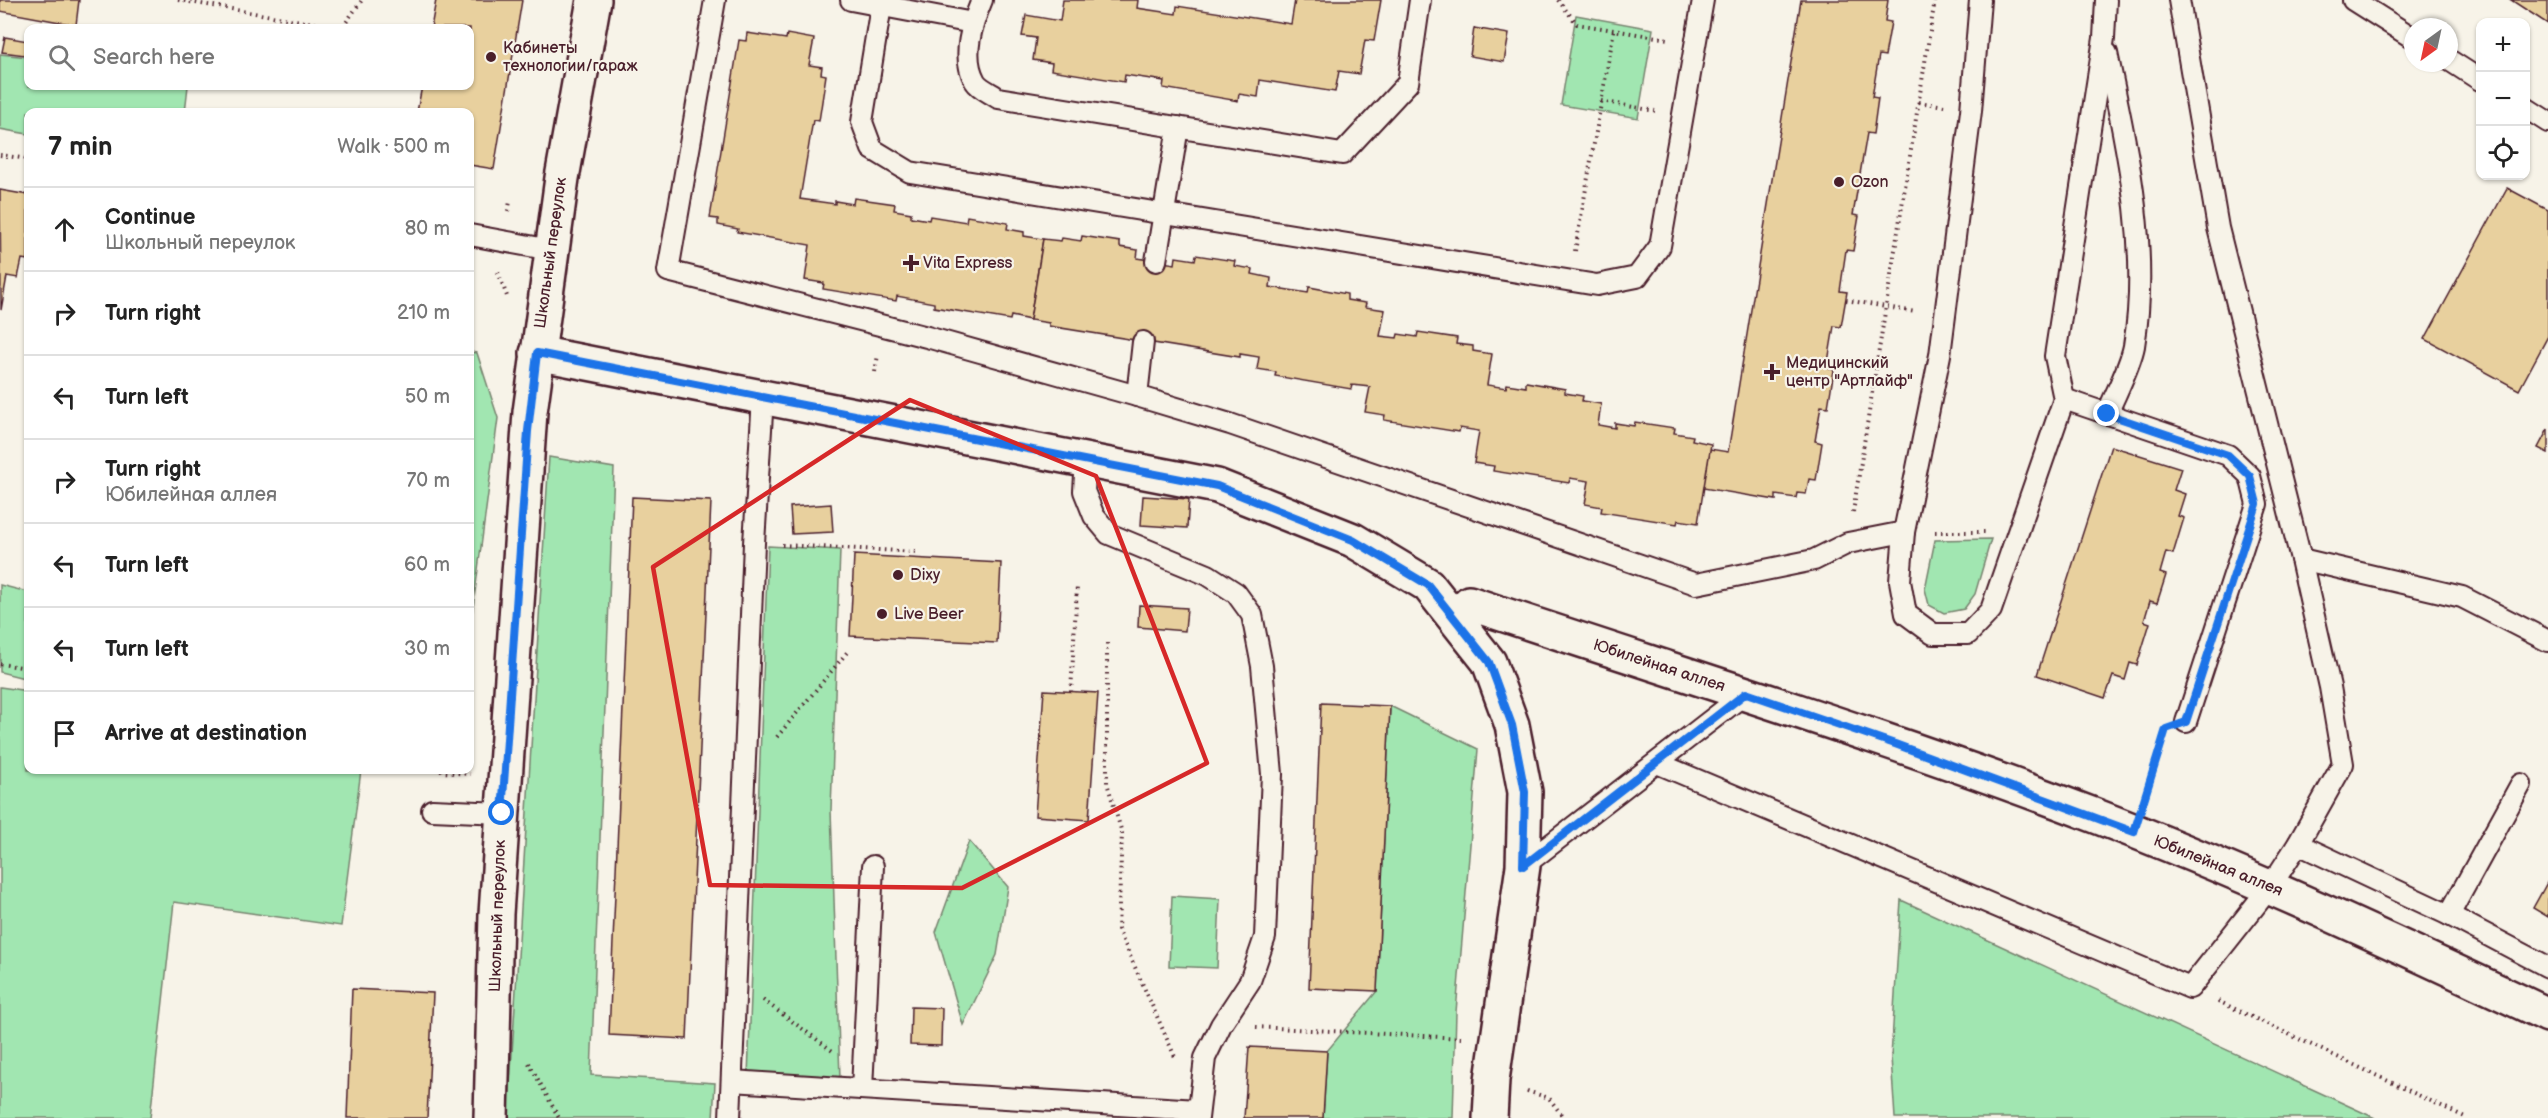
<!DOCTYPE html>
<meta charset="utf-8">
<style>
:root{--surface:#fff;--page:#f2f2f2;--text:#222;--muted:#767676;--line:#e0e0e0}
body{margin:0;font-family:"Balsamiq Sans",sans-serif;background:var(--page);color:var(--text)}
.controls{position:absolute;right:18px;top:18px;display:grid;overflow:hidden;border-radius:12px;box-shadow:0 2px 4px #0004}
.controls button{width:54px;height:54px;display:grid;place-items:center;padding:0;border:0;border-bottom:2px solid var(--line);background:var(--surface);color:var(--text);font:30px sans-serif}
.compass{position:absolute;left:2404px;top:18px;width:54px;height:54px;border-radius:50%;background:var(--surface);box-shadow:0 2px 4px #0004;rotate:213deg}
.stop{position:absolute;width:18px;height:18px;margin:-14px;border:4px solid #1a73e8;border-radius:50%;background:#fff}
.stop.end{background:#1a73e8;border-color:#fff;box-shadow:0 2px 6px #0008}
.list{margin:0;padding:0;list-style:none}
h2{display:flex;justify-content:space-between;align-items:center;height:78px;margin:0;padding:0 24px;font-size:26px}
h2 small{font-size:20px;font-weight:400;color:var(--muted)}
.list li{display:grid;grid-template-columns:39px 1fr auto;gap:18px;align-items:center;box-sizing:border-box;height:84px;padding:0 24px;border-top:2px solid var(--line)}
.list b{display:block;font-size:22px;white-space:nowrap}
.list p{margin:0;font-size:20px;white-space:nowrap;color:var(--muted)}
.list em{font-size:20px;font-style:normal;color:var(--muted)}
.icon{flex:none;width:33px;height:33px;fill:none;stroke:currentColor;stroke-width:2;stroke-linecap:round;stroke-linejoin:round}
.map{position:relative;flex:none;width:2548px;height:1118px;overflow:hidden}
.search{position:absolute;background:var(--surface);box-shadow:0 2px 4px #0004;left:24px;top:24px;width:450px;height:66px;display:flex;align-items:center;gap:15px;box-sizing:border-box;padding:0 21px;border-radius:12px;color:var(--muted);font-size:22px}
.panel{position:absolute;background:var(--surface);box-shadow:0 2px 4px #0004;left:24px;top:108px;width:450px;height:666px;border-radius:12px}
.map>svg:first-child{display:block}
.green{fill:#a1e6b1;stroke:#76826e;stroke-width:1.5}
.building{fill:#e8d09e;stroke:#4a1f2b;stroke-width:1.5}
.lines{fill:none;stroke-linecap:round;stroke-linejoin:round}
.lane-casing{stroke:#4a1f2b;stroke-width:24}
.street-casing{stroke:#4a1f2b;stroke-width:38}
.path{stroke:#4a1f2b;stroke-width:4;stroke-dasharray:1.5 4.5;stroke-linecap:butt}
.lane{stroke:#f7f3e8;stroke-width:20}
.street{stroke:#f7f3e8;stroke-width:33}
.route{stroke:#1a73e8;stroke-width:8}
.marked{fill:none;stroke:#d62828;stroke-width:4.5;stroke-linejoin:round}
.poi-dot{fill:#4a1f2b;stroke:#f7f3e8;stroke-width:2}
.labels{text-anchor:middle;dominant-baseline:central;stroke-width:4.5;stroke-linejoin:round;paint-order:stroke}
.poi-label{font-size:16px;fill:#4a1f2b;stroke:#f7f3e8;text-anchor:start}
.street-label{font-size:16px;fill:#4a1f2b;stroke:#f7f3e8}
</style>
<div class="map">
<svg width="2548" height="1118" viewBox="0 0 2548 1118">
<rect width="100%" height="100%" fill="#f7f3e8"/>
<filter id="ink" filterUnits="userSpaceOnUse"><feTurbulence type="fractalNoise" baseFrequency=".0167" numOctaves="2"/><feDisplacementMap in="SourceGraphic" scale="12" xChannelSelector="R" yChannelSelector="G"/><feConvolveMatrix kernelMatrix="1 2 1 2 8 2 1 2 1" color-interpolation-filters="sRGB"/></filter>
<g filter="url(#ink)">
<!-- green -->
<g class="green">
<path d="M1576,15L1653,29L1638,118L1561,105Z"/>
<path d="M0,54L28,57V86H188L185,112H28V134L0,129Z"/>
<path d="M470,352L477,353L498,418L470,630Z"/>
<path d="M549,457L614,468L591,1075L715,1083L713,1118H508Z"/>
<path d="M1991,539L1975,594L1964,609L1944,613L1929,605L1925,589L1935,540Z"/>
<path d="M768,546L840,550L831,810L840,1079L748,1076Z"/>
<path d="M0,585L28,592V679L0,672Z"/>
<path d="M0,687L28,691V770H361L341,926L174,902L150,1118H0Z"/>
<path d="M1390,706L1478,749L1456,1012L1453,1118H1323L1327,1051L1377,991Z"/>
<path d="M969,841L1008,887L997,955L963,1025L936,932Z"/>
<path d="M1172,896L1220,899L1217,968L1169,966Z"/>
<path d="M1901,900L2375,1118H1895L1891,1057Z"/>
</g>
<!-- building -->
<g class="building">
<path d="M0,0H79L76,25L0,11Z"/>
<path d="M436,0H522L494,169L470,165V112H417L422,86H470V28H431Z"/>
<path d="M1063,0H1138L1137,8L1176,14L1177,6L1291,24L1295,0H1381L1374,41L1365,40L1359,74L1339,71L1335,92L1260,80L1258,97L1239,94L1238,101L1163,88L1164,81L1125,75L1124,82L1051,70L1052,63L1033,60L1036,38L1022,36L1026,15L1060,21Z"/>
<path d="M1801,0H1888L1885,21L1891,22L1885,56L1879,55L1872,97L1878,98L1873,134L1867,133L1853,215L1859,216L1853,251L1846,250L1840,291L1847,292L1841,327L1834,326L1827,368L1834,370L1828,407L1821,406L1815,441L1822,443L1816,480L1809,479L1806,494L1797,493L1796,498L1776,495V500L1703,488L1710,449L1728,452Z"/>
<path d="M2511,0H2548V24Z"/>
<path d="M1474,28L1509,34L1504,62L1470,56Z"/>
<path d="M747,33L786,39L787,34L814,39L809,65L822,67L821,74L826,75L819,121L813,120L800,199L835,204V201L853,204L854,198L895,204L894,210L911,213V217L929,220L930,216L966,222L967,216L1008,223L1007,229L1024,232V236L1043,239L1030,320L1011,316L1010,320L934,307V303L897,296L896,301L823,289L824,283L805,280L810,245L737,232L738,229L718,225V219L710,218L739,40L746,41Z"/>
<path d="M5,37L28,41L25,55L2,52Z"/>
<path d="M2507,188L2548,210V336L2519,390L2425,339Z"/>
<path d="M0,190L28,195V260L22,259L18,278L7,276L1,310Z"/>
<path d="M1082,236L1120,242V247L1138,250L1137,258L1175,264L1176,257L1195,260L1196,255L1235,261L1234,266L1253,269L1252,274L1271,278L1270,287L1308,293L1309,287L1347,294V300L1366,303L1365,307L1385,310L1380,336L1397,338L1398,334L1417,337L1418,332L1457,338L1456,344L1473,346V351L1492,354L1487,385L1506,388L1507,384L1526,387V382L1565,389V393L1583,396L1582,401L1601,404L1598,425L1615,428V423L1634,426L1635,422L1675,428L1674,433L1693,436L1692,440L1711,444L1698,523L1678,520L1677,524L1601,512L1602,507L1585,504L1589,481L1570,478L1569,483L1493,471L1494,466L1474,463L1479,431L1460,428L1459,432L1384,420L1385,415L1365,412L1370,387L1352,385L1351,389L1275,376L1276,372L1257,369L1259,357L1240,354V357L1049,326V323L1030,320L1043,239L1061,241L1062,238L1081,241Z"/>
<path d="M2548,429V453L2538,448Z"/>
<path d="M2111,446L2181,468L2174,490L2185,494L2178,516L2184,518L2173,554L2166,552L2160,573L2166,575L2157,603L2150,601L2144,621L2150,623L2137,665L2130,663L2125,680L2113,676L2105,698L2037,675Z"/>
<path d="M1143,496L1189,499L1187,528L1141,525Z"/>
<path d="M632,497L711,501L687,1039L609,1035Z"/>
<path d="M831,504L833,532L792,534L790,507Z"/>
<path d="M854,555L1001,563L997,643L850,636Z"/>
<path d="M1139,605L1187,608L1185,631L1138,627Z"/>
<path d="M1044,690L1098,693L1089,820L1035,816Z"/>
<path d="M1321,703L1390,706L1377,991L1309,988Z"/>
<path d="M2548,881V917L2533,908Z"/>
<path d="M352,989L433,993L427,1118H347Z"/>
<path d="M911,1007L942,1008L941,1046L910,1045Z"/>
<path d="M1249,1047L1327,1051L1323,1118H1244Z"/>
</g>
<g class="lines">
<defs>
<g id="lane">
<path d="M715,0L668,271L927,337L1137,396L1230,424L1696,584L1814,560L1848,543L1904,532L1940,355L1971,111L1980,0"/>
<path d="M851,0L973,23"/>
<path d="M982,0C972,24 961,56 975,81C979,88 991,93 998,98L1342,154L1408,83L1420,0"/>
<path d="M2353,0L2413,38"/>
<path d="M881,6L862,122L872,149L910,172L1597,285L1637,277L1660,246L1703,0"/>
<path d="M2449,60L2480,80"/>
<path d="M2526,108L2548,122"/>
<path d="M470,235L551,250"/>
<path d="M1156,261L1178,127"/>
<path d="M1137,396L1143,342"/>
<path d="M2064,399L2055,356L2104,38L2106,0"/>
<path d="M2107,414C2115,394 2130,367 2134,346C2150,248 2127,149 2107,53"/>
<path d="M1086,460L1084,491L1094,516L1109,534L1208,575L1236,593L1252,615L1262,666L1272,774L1265,937L1250,981L1221,1025L1205,1058L1198,1118"/>
<path d="M1904,532L1900,581L1906,614L1933,634H1968L1991,610L2064,399L2228,455L2250,476L2257,504L2186,722"/>
<path d="M2301,559L2462,597L2548,641"/>
<path d="M1657,763L2190,988L2270,887L2298,844L2343,764L2330,687L2301,559L2218,228L2179,0"/>
<path d="M432,810L502,813"/>
<path d="M2298,844L2449,915L2548,967"/>
<path d="M1523,866L1746,693"/>
<path d="M2449,915L2521,784"/>
<path d="M732,1081L1198,1110"/>
<path d="M862,1089L873,866"/>
<path d="M730,1118L754,543L763,397"/>
</g>
<g id="street">
<path d="M537,353L1217,486L1353,540L1428,585L1489,662L1512,725L1525,792L1523,866L1492,1080L1490,1118"/>
<path d="M1469,603C1678,673 1889,737 2096,816C2250,875 2399,945 2548,1015"/>
<path d="M491,1118L496,914L530,412L562,178L594,0"/>
</g>
</defs>
<!-- lane casing -->
<use href="#lane" class="lane-casing"/>
<!-- street casing -->
<use href="#street" class="street-casing"/>
<!-- path -->
<g class="path">
<path d="M178,0L342,28L362,0"/>
<path d="M1558,0L1577,24L1668,39"/>
<path d="M1601,101L1655,111"/>
<path d="M1919,102L1944,106"/>
<path d="M0,155L28,159"/>
<path d="M508,211L510,202"/>
<path d="M1575,251L1614,30"/>
<path d="M498,272L508,299"/>
<path d="M1846,300L1915,312"/>
<path d="M875,372L878,355"/>
<path d="M1853,512L1935,0"/>
<path d="M1935,532H1987"/>
<path d="M782,545L919,552"/>
<path d="M1107,643V783L1122,833L1118,929L1175,1057"/>
<path d="M0,664L28,668"/>
<path d="M1071,692L1077,587"/>
<path d="M777,737L849,650"/>
<path d="M441,770L442,772L470,774"/>
<path d="M2145,797L2163,738"/>
<path d="M763,1000L834,1052"/>
<path d="M2218,1001L2467,1118"/>
<path d="M1256,1027L1461,1038"/>
<path d="M529,1063L559,1118"/>
<path d="M1527,1091L1549,1098L1564,1118"/>
</g>
<!-- lane -->
<use href="#lane" class="lane"/>
<!-- street -->
<use href="#street" class="street"/>
</g>
</g>
<g class="lines" filter="url(#ink)">
<!-- route -->
<path class="route" d="M502,813L528,431L537,353L1217,486L1353,540L1428,585L1489,662L1512,725L1525,792L1523,866L1746,693L1895,744L2134,832L2166,729L2186,722L2257,504L2250,476L2228,455L2107,414"/>
</g>
<!-- marked area -->
<path class="marked" d="M910,400L1096,476L1207,763L962,888L710,885L653,567Z"/>
<!-- markers -->
<g class="poi-dot">
<circle cx="491" cy="57" r="6"/>
<circle cx="1839" cy="182" r="6"/>
<path d="M908 254h6v6h6v6h-6v6h-6v-6h-6v-6h6z"/>
<path d="M1769 363h6v6h6v6h-6v6h-6v-6h-6v-6h6z"/>
<circle cx="898" cy="575" r="6"/>
<circle cx="882" cy="614" r="6"/>
</g>
<g class="labels">
<!-- poi labels -->
<g class="poi-label">
<text x="503" y="48">Кабинеты<tspan x="503" dy="18">технологии/гараж</tspan></text>
<text x="1851" y="182">Ozon</text>
<text x="923" y="263">Vita Express</text>
<text x="1786" y="363">Медицинский<tspan x="1786" dy="18">центр "Артлайф"</tspan></text>
<text x="910" y="575">Dixy</text>
<text x="894" y="614">Live Beer</text>
</g>
<!-- street labels -->
<g class="street-label">
<text transform="translate(551 253) rotate(-82)">Школьный переулок</text>
<text transform="translate(1659 666) rotate(18)">Юбилейная аллея</text>
<text transform="translate(2218 866) rotate(22)">Юбилейная аллея</text>
<text transform="translate(498 916) rotate(-88)">Школьный переулок</text>
</g>
</g>
</svg>
<div class="controls">
<button>+</button>
<button>−</button>
<button><svg class="icon" aria-label="locate" viewBox="0 0 24 24"><circle cx="12" cy="12" r="6"/><path d="M12 2v4M12 18v4M2 12h4M18 12h4"/></svg></button>
</div>
<svg class="compass" viewBox="-18 -18 36 36"><path d="M0-13l5 13h-10z" fill="#e53935"/><path d="M0 13l5-13h-10z" fill="#767676"/></svg>
<div class="stop" style="left:502px;top:813px"></div>
<div class="stop end" style="left:2107px;top:414px"></div>
<div class="search"><svg class="icon" aria-label="search" viewBox="0 0 24 24"><circle cx="10" cy="10" r="6"/><path d="M15 15l6 6"/></svg>Search here</div>
<section class="panel">
<h2>7 min<small>Walk · 500 m</small></h2>
<ul class="list">
<li><svg class="icon" aria-label="ahead" viewBox="0 0 24 24"><path d="M12 20V5M6 11l6-6 6 6"/></svg><div><b>Continue</b><p>Школьный переулок</p></div><em>80 m</em></li>
<li><svg class="icon" aria-label="right" viewBox="0 0 24 24"><path d="M7 20v-9h11M14 6l5 5-5 5"/></svg><div><b>Turn right</b></div><em>210 m</em></li>
<li><svg class="icon" aria-label="left" viewBox="0 0 24 24"><path d="M17 20v-9H6M10 6l-5 5 5 5"/></svg><div><b>Turn left</b></div><em>50 m</em></li>
<li><svg class="icon" aria-label="right" viewBox="0 0 24 24"><path d="M7 20v-9h11M14 6l5 5-5 5"/></svg><div><b>Turn right</b><p>Юбилейная аллея</p></div><em>70 m</em></li>
<li><svg class="icon" aria-label="left" viewBox="0 0 24 24"><path d="M17 20v-9H6M10 6l-5 5 5 5"/></svg><div><b>Turn left</b></div><em>60 m</em></li>
<li><svg class="icon" aria-label="left" viewBox="0 0 24 24"><path d="M17 20v-9H6M10 6l-5 5 5 5"/></svg><div><b>Turn left</b></div><em>30 m</em></li>
<li><svg class="icon" aria-label="arrive" viewBox="0 0 24 24"><path d="M6 21V4h12l-3 4 3 4H6"/></svg><div><b>Arrive at destination</b></div></li>
</ul>
</section>
</div>
